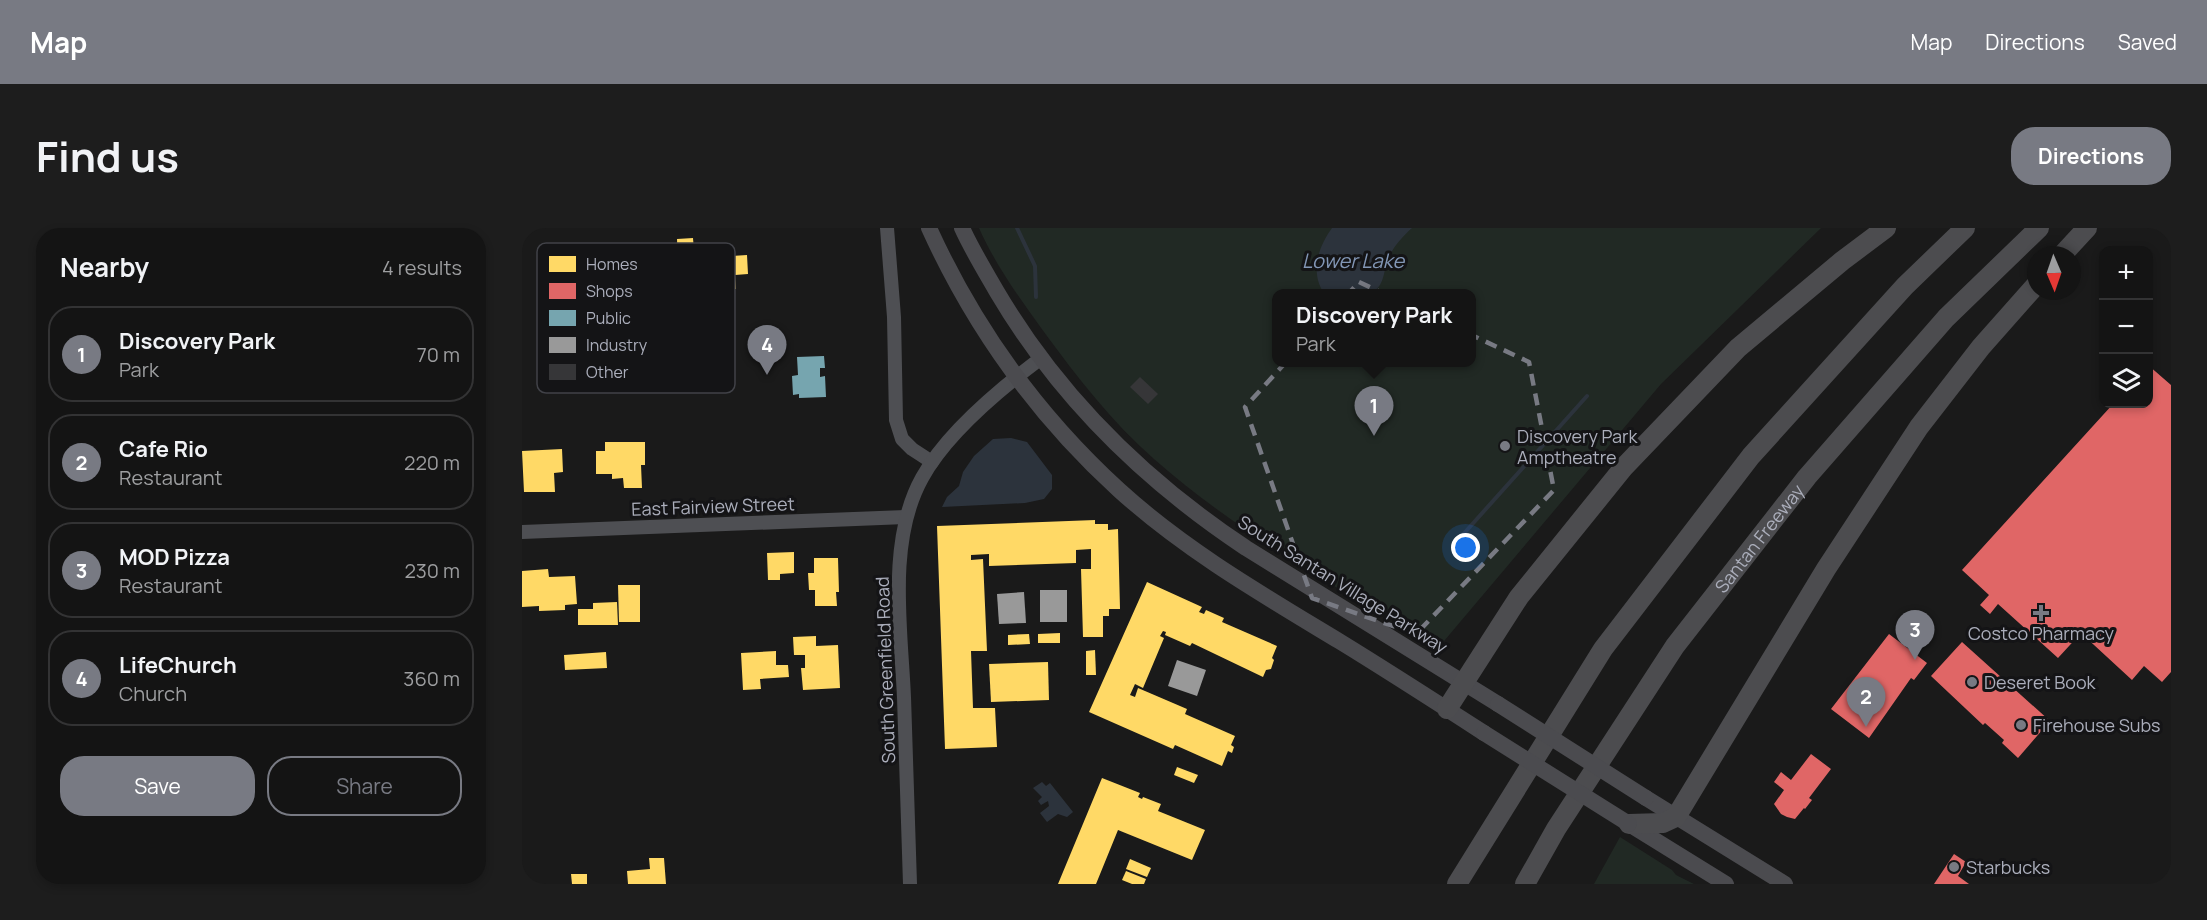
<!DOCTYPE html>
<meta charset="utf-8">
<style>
:root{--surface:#141414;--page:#1d1d1d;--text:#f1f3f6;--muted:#9d9ea0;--line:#333334;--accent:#787a83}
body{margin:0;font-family:Manrope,sans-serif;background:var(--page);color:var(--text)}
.controls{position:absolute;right:18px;top:18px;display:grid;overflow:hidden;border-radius:12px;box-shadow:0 3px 9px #0003}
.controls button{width:54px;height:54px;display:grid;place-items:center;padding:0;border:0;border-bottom:2px solid var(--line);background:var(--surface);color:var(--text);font:30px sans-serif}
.compass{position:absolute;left:1505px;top:18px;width:54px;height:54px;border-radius:50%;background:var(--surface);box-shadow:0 3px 9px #0003;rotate:178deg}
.you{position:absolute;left:944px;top:320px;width:21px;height:21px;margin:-15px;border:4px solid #fff;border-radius:50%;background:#1a73e8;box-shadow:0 0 0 9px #1a73e833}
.badge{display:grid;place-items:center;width:39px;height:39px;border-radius:50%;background:var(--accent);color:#fff;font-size:20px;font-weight:700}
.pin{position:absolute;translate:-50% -50px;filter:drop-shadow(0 2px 3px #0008)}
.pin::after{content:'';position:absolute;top:32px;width:21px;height:18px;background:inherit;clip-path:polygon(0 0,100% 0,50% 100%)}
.popup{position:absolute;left:750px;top:61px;width:204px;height:78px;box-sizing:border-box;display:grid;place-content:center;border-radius:12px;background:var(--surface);filter:drop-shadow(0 2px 4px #0005);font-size:20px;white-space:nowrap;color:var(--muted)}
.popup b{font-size:22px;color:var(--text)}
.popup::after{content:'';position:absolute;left:50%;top:100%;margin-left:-12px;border:12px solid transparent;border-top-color:var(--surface)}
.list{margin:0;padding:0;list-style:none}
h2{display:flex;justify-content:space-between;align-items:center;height:78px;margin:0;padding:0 24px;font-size:26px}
h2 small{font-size:20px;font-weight:400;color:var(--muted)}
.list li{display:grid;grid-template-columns:39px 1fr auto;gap:18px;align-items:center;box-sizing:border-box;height:96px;margin:0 12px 12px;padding:0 12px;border:2px solid var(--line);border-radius:24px}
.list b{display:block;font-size:22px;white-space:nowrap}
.list p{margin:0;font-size:20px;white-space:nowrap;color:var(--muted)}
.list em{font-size:20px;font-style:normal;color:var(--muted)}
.actions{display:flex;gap:12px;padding:18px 24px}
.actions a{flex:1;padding:14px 0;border:2px solid var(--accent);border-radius:24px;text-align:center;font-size:21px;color:var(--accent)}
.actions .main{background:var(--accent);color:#fff}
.icon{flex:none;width:33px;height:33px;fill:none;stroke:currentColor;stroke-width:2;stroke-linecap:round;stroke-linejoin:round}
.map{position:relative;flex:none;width:1649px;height:656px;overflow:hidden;border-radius:24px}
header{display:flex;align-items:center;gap:36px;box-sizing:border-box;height:84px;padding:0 30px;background:var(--accent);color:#fff}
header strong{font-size:28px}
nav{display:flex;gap:33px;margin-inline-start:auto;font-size:21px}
.intro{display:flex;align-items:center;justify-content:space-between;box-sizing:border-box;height:144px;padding:0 36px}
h1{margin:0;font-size:42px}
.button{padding:15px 27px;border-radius:24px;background:var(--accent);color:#fff;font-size:21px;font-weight:700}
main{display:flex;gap:36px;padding:0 36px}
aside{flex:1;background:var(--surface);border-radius:24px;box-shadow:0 3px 9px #0003}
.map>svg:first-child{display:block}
.green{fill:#212924;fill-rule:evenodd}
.water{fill:#2c333c}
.homes{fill:#ffd966}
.shops{fill:#e06666}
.public{fill:#76a5af}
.industry{fill:#999}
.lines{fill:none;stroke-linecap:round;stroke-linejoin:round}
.stream{stroke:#2c333c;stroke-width:4}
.building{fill:#363638}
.minor{stroke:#4e4f53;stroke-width:14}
.major{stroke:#4b4b4f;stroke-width:16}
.highway{stroke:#4c4c4f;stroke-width:20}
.major-bridge{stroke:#4b4b4f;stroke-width:16}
.marked{fill:none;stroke:#787a83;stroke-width:4.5;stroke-dasharray:12 8;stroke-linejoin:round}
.poi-dot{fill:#787a83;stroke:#141416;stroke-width:2}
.labels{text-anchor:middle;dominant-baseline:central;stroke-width:6;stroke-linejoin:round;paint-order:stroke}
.poi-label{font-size:18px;fill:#abaebb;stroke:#141416;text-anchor:start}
.street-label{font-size:18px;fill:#abaebb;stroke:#141416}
.water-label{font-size:20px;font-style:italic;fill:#8296b5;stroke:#141416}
.key{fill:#141416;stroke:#414248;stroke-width:1.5}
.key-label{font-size:16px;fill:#abaebb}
</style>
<header>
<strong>Map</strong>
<nav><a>Map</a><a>Directions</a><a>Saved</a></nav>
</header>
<div class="intro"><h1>Find us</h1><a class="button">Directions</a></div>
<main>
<aside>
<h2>Nearby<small>4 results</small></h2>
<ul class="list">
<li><span class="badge">1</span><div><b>Discovery Park</b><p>Park</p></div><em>70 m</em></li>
<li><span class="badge">2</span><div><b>Cafe Rio</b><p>Restaurant</p></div><em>220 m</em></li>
<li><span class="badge">3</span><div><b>MOD Pizza</b><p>Restaurant</p></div><em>230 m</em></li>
<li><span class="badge">4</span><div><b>LifeChurch</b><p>Church</p></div><em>360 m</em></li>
</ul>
<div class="actions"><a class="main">Save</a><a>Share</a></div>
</aside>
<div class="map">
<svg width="1649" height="656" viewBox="0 0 1649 656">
<rect width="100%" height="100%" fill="#1a1a1a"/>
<!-- green -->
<g class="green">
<path d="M457,0H1299L1139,156L917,419C819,362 717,306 632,231C590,194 555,149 522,104C498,71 474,38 457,0ZM754,65H950V134H754Z"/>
<path d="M1098,609L1150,642L1154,647L1172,656H1072Z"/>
</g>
<!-- water -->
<g class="water">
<path d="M810,0H890C881,8 871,19 866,31C861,44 863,58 849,65H802C788,45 796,19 810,0Z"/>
<path d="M489,210L505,214L530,247V261L522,271L503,275L420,279L425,269L437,258L441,244L452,228L471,211Z"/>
<path d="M520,554L524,558L528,555L551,584L545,589L536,586L525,594L518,585L527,578L526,573L519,577L516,573L520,569L511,560Z"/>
</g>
<!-- homes -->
<g class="homes">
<path d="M171,10L173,36L156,37L155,11Z"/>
<path d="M225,27L226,46L213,47L214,61L181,63L179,30Z"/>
<path d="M83,214H123V237H119L120,260H102L101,250L90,251V246H74V223H83Z"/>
<path d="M40,221L41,244L32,245L33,264H2L0,223Z"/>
<path d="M573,292V296H586V302L596,301L598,381H587V388H581V409H561L559,341H569V321L554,322V335L467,338V326L449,327V332L461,331L465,423H449L451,480H473L475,519L423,521L415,298Z"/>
<path d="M272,324V345L258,346V352H246L245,325Z"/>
<path d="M292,330H316L317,364H314L315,378H293V362H287L286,345H292Z"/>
<path d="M26,341L27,349L53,348L55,376L43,377V382L17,383V378L0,379V343Z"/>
<path d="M625,354L680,379L677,384L682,386L684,382L702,390L700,394L755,418L750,430L752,432L749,441L744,442L741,449L670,415L668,418L643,407L644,404L641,403L638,408L642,410L621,460L613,456L608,467L613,469L616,460L665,481L663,486L713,508L709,517L712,519L710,525L706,523L700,538L653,517L651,521L567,484Z"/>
<path d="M96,357H118V394H97Z"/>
<path d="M95,374L96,397H56V381H71V375Z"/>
<path d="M538,405V415H516V406Z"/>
<path d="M507,406L508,416L486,417V407Z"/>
<path d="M294,408V418L316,417L318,460L281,462L279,440H283V427H272L271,409Z"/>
<path d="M573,422L574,447H564V423Z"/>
<path d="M254,423V437H266L267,449L238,451L239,461L221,462L219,425Z"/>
<path d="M84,424L85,440L43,442L42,427Z"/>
<path d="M526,434L527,472L469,474L467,436Z"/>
<path d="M655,539L676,547L672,555L652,547Z"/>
<path d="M580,550L618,565L616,569L620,571L621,569L639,576L636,583L683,602L670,632L596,602L574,656H536Z"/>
<path d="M127,630H142L144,656H106L105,643L128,641Z"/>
<path d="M608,631L629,640L625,649L604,641Z"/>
<path d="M604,643L624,651L622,656H610L600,652Z"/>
<path d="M49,646H65V656H50Z"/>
</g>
<!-- shops -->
<g class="shops">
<path d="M1626,137L1649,157V444L1640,454L1622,438L1610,452L1559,405L1536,430L1476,376L1468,386L1458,377L1467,367L1440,342L1591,176H1626Z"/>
<path d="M1367,406L1405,435L1392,452L1389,450L1347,510L1309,481Z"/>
<path d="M1440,414L1528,493L1496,530L1480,515L1482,512L1463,495L1461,497L1409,448Z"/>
<path d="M1289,526L1309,541L1287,570L1290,572L1283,581L1282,580L1273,591L1265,589L1259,586L1252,576L1262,562L1252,554L1259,544L1269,552Z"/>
<path d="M1432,626L1444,634L1436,648L1447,656H1412Z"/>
</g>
<!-- public -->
<path class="public" d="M302,128L303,140H298V149L303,148L304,169L277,170V166L271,167L270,148L276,147L275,129Z"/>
<!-- industry -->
<g class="industry">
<rect x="518" y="362" width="27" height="32"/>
<path d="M502,364L504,395L477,396L475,366Z"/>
<path d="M655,432L684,442L675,468L646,458Z"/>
</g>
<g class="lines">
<!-- stream -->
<g class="stream">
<path d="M495,0L513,38L514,69"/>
<path d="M937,311L1065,168"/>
</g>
</g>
<!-- building -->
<path class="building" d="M618,149L636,166L626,176L608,159Z"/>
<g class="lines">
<!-- minor -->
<g class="minor">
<path d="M365,0L372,89L374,192L380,211L390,221L410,234"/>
<path d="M0,304L384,289"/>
<path d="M388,656C386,594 384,532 382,469C379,400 365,313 400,250C424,206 478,161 518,131"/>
</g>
<!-- major -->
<g class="major">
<path d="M407,0C452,99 516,188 597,262C663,322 741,367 817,413C866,443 914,474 962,505"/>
<path d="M440,0C450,22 463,43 475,64C537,169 623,253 724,320L976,476"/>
<path d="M1124,570L1263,656"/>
<path d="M1107,596L1204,656"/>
</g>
<!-- highway -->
<g class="highway">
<path d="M1540,27L1565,0"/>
<path d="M925,481L997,369L1102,239L1216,120L1320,33L1364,0"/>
<path d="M1107,596L1141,595L1154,589L1304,341L1397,199L1459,119L1514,57"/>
<path d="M935,656L1081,421L1229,228L1383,58L1443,0"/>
<path id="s1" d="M1003,656L1034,601L1153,418L1285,249L1424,90L1517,0"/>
</g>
<!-- major-bridge -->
<g class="major-bridge">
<path d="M976,476L1124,570"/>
<path d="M962,505L1107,596"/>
</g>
</g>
<!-- marked area -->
<path class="marked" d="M837,54L1007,134L1032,262L894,406L790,370L723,179Z"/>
<!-- markers -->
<g class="poi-dot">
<circle cx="983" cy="218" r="6"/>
<path d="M1516 376h6v6h6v6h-6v6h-6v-6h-6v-6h6z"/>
<circle cx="1450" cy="454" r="6"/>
<circle cx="1499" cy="497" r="6"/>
<circle cx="1432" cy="639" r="6"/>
</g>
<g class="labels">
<!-- poi labels -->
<g class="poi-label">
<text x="995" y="208">Discovery Park<tspan x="995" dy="21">Amptheatre</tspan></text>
<text x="1519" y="405" text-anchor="middle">Costco Pharmacy</text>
<text x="1462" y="454">Deseret Book</text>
<text x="1511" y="497">Firehouse Subs</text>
<text x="1444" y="639">Starbucks</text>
</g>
<!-- street labels -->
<g class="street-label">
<text transform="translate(191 278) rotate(-2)">East Fairview Street</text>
<text stroke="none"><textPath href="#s1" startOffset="418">Santan Freeway</textPath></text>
<text transform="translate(821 356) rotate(32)">South Santan Village Parkway</text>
<text transform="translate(363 442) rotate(-92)">South Greenfield Road</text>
</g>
<!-- water labels -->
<g class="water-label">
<text x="831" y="32">Lower Lake</text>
</g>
</g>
<!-- legend -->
<rect x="15" y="15" width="198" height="150" rx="9" class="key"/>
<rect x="27" y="28" width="27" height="16" fill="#ffd966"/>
<rect x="27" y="55" width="27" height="16" fill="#e06666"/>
<rect x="27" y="82" width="27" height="16" fill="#76a5af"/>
<rect x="27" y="109" width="27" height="16" fill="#999"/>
<rect x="27" y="136" width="27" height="16" fill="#363638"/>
<g class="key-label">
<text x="64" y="42">Homes</text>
<text x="64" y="69">Shops</text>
<text x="64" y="96">Public</text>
<text x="64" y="123">Industry</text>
<text x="64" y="150">Other</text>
</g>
</svg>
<div class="controls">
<button>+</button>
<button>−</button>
<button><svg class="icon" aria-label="layers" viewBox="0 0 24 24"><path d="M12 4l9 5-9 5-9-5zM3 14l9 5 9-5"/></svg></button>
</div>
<svg class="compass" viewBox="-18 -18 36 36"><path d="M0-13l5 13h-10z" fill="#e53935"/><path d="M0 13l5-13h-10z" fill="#9d9ea0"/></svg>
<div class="you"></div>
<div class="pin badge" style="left:852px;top:208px">1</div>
<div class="popup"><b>Discovery Park</b>Park</div>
<div class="pin badge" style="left:1344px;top:499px">2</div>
<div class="pin badge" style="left:1393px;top:432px">3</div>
<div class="pin badge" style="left:245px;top:147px">4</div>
</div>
</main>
